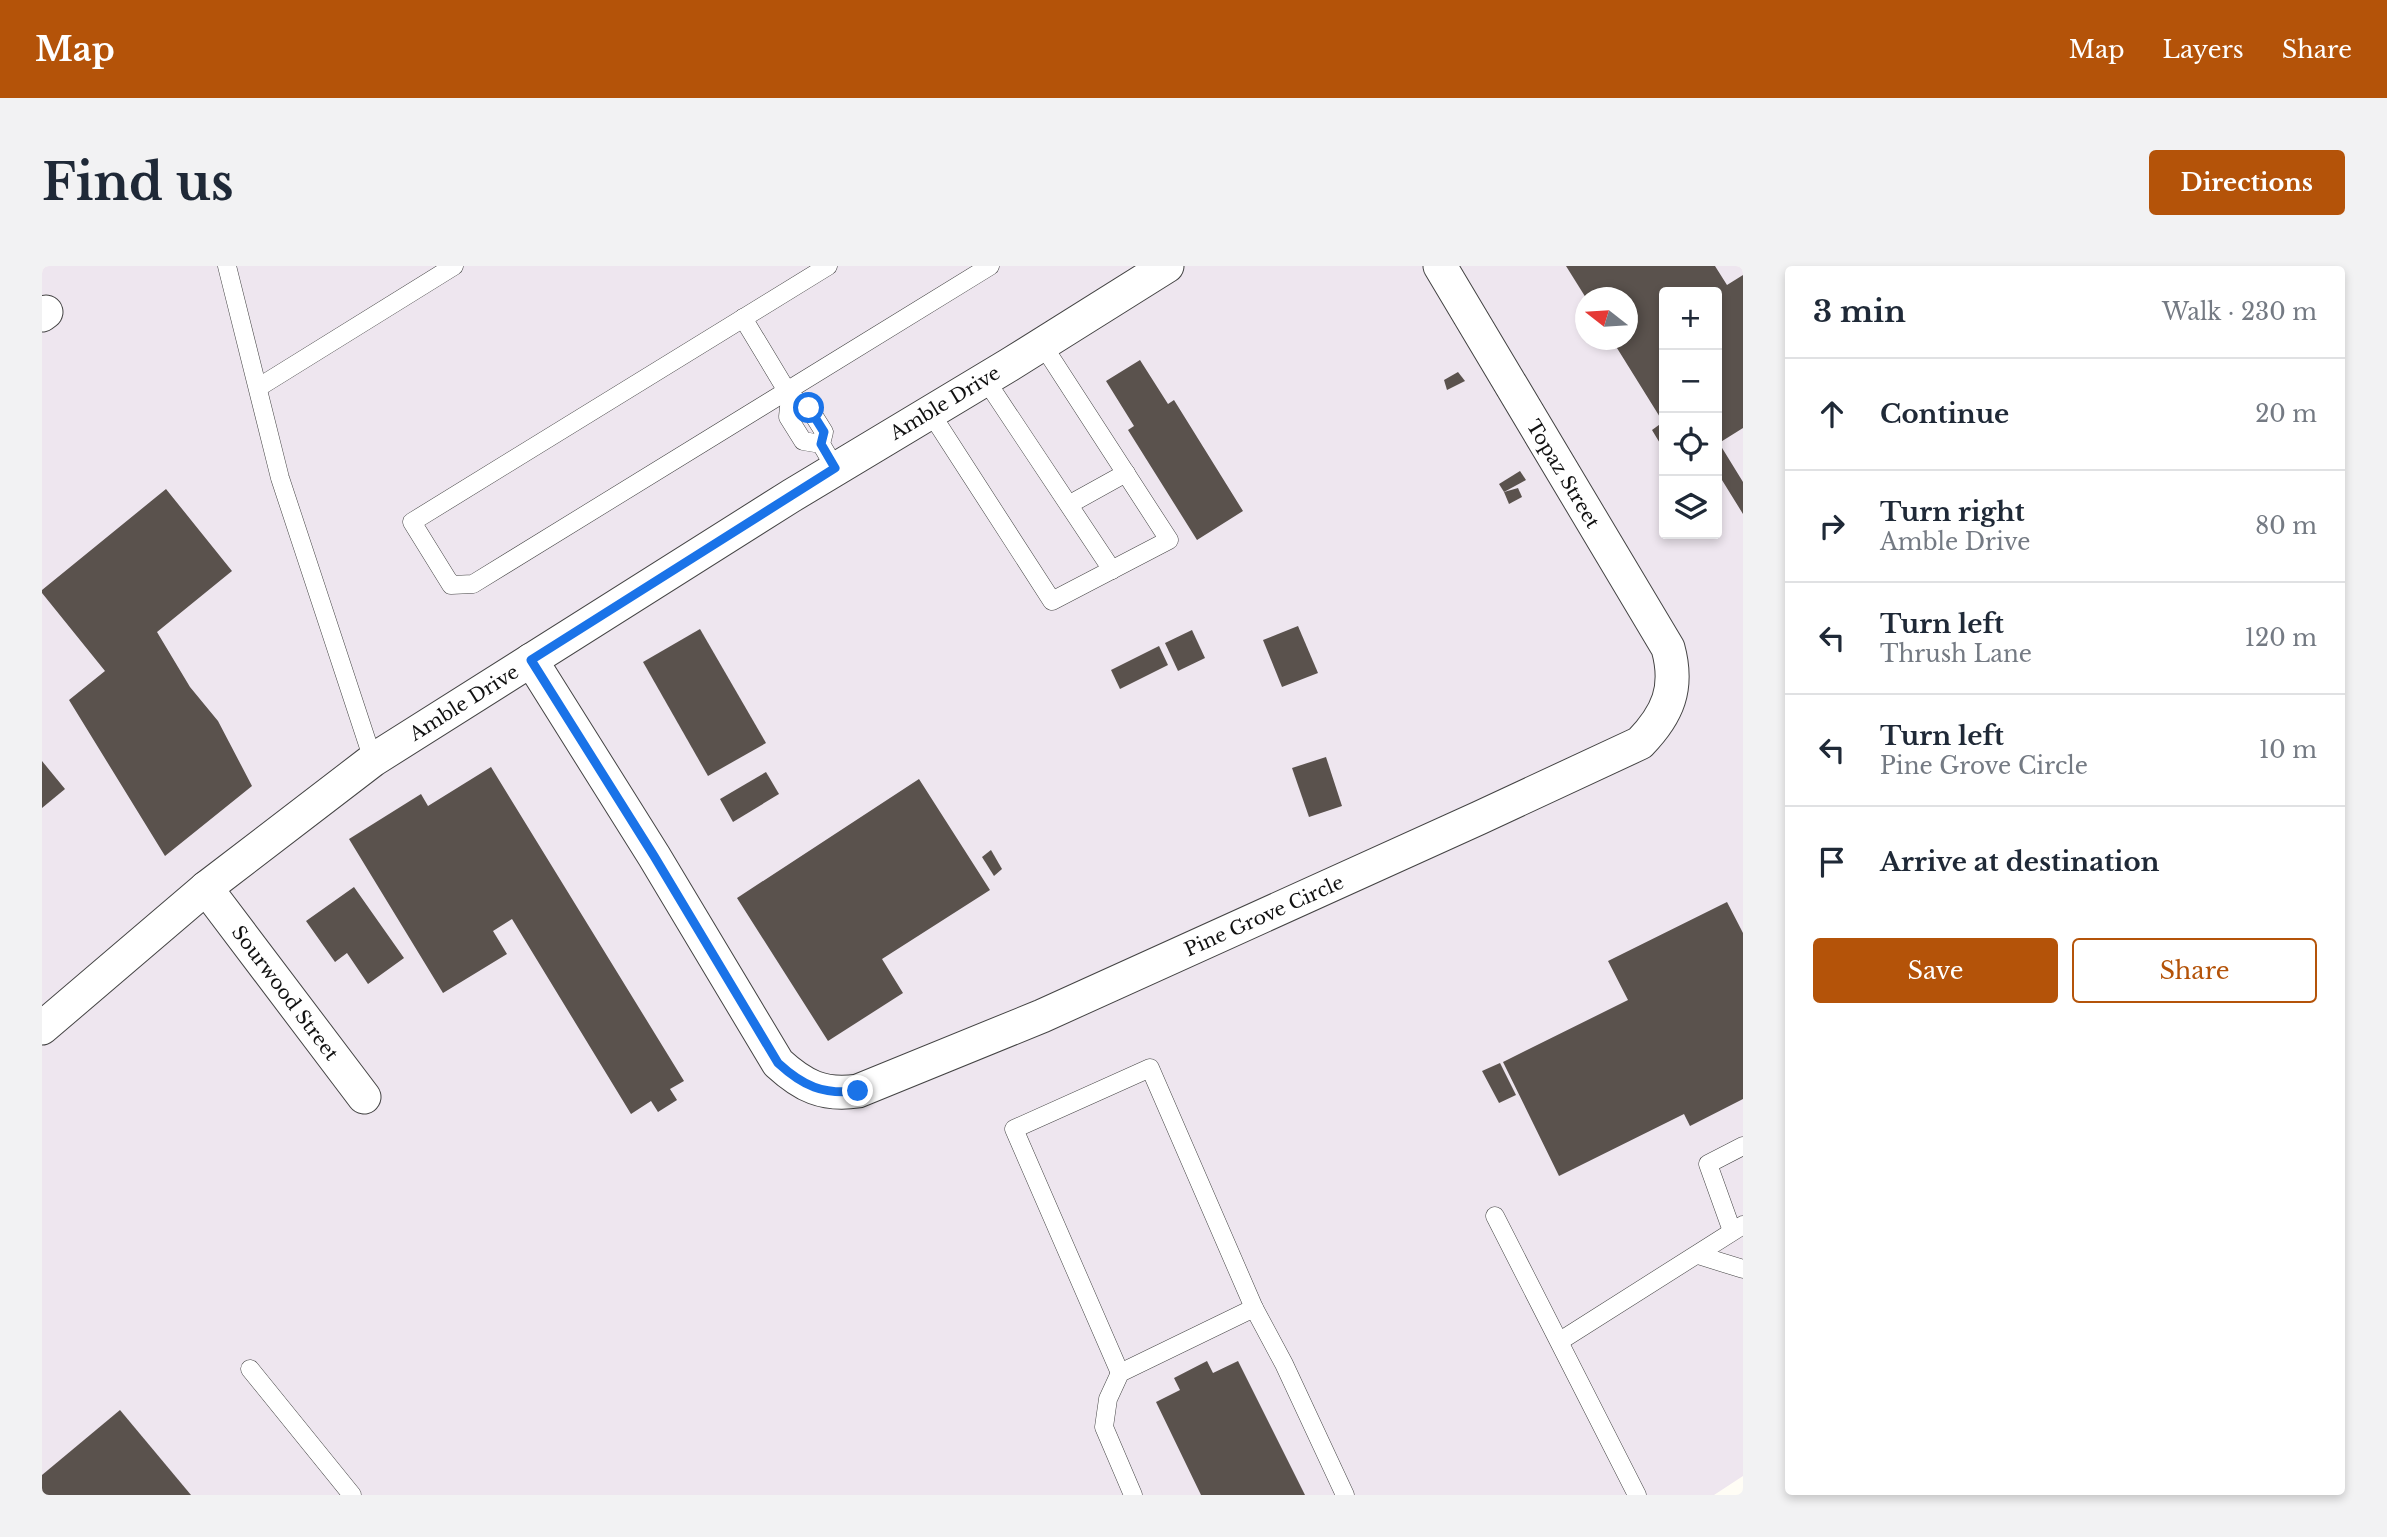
<!DOCTYPE html>
<meta charset="utf-8">
<style>
:root{--surface:#fff;--page:#f2f2f3;--text:#1f2937;--muted:#747a83;--line:#e0e1e3;--accent:#b45309}
body{margin:0;font-family:"Libre Baskerville",serif;background:var(--page);color:var(--text)}
.controls{position:absolute;right:21px;top:21px;display:grid;overflow:hidden;border-radius:7px;box-shadow:0 4px 10px #0003}
.controls button{width:63px;height:63px;display:grid;place-items:center;padding:0;border:0;border-bottom:2px solid var(--line);background:var(--surface);color:var(--text);font:35px sans-serif}
.compass{position:absolute;left:1533px;top:21px;width:63px;height:63px;border-radius:50%;background:var(--surface);box-shadow:0 4px 10px #0003;rotate:287deg}
.stop{position:absolute;width:21px;height:21px;margin:-16px;border:5px solid #1a73e8;border-radius:50%;background:#fff}
.stop.end{background:#1a73e8;border-color:#fff;box-shadow:0 2px 7px #0008}
.list{margin:0;padding:0;list-style:none}
h2{display:flex;justify-content:space-between;align-items:center;height:91px;margin:0;padding:0 28px;font-size:30px}
h2 small{font-size:23px;font-weight:400;color:var(--muted)}
.list li{display:grid;grid-template-columns:46px 1fr auto;gap:21px;align-items:center;box-sizing:border-box;height:112px;padding:0 28px;border-top:2px solid var(--line)}
.list b{display:block;font-size:26px;white-space:nowrap}
.list p{margin:0;font-size:23px;white-space:nowrap;color:var(--muted)}
.list em{font-size:23px;font-style:normal;color:var(--muted)}
.actions{display:flex;gap:14px;padding:21px 28px}
.actions a{flex:1;padding:16px 0;border:2px solid var(--accent);border-radius:7px;text-align:center;font-size:24px;color:var(--accent)}
.actions .main{background:var(--accent);color:#fff}
.icon{flex:none;width:38px;height:38px;fill:none;stroke:currentColor;stroke-width:2;stroke-linecap:round;stroke-linejoin:round}
.map{position:relative;flex:none;width:1701px;height:1229px;overflow:hidden;border-radius:7px}
header{display:flex;align-items:center;gap:42px;box-sizing:border-box;height:98px;padding:0 35px;background:var(--accent);color:#fff}
header strong{font-size:33px}
nav{display:flex;gap:38px;margin-inline-start:auto;font-size:24px}
.intro{display:flex;align-items:center;justify-content:space-between;box-sizing:border-box;height:168px;padding:0 42px}
h1{margin:0;font-size:49px}
.button{padding:18px 32px;border-radius:7px;background:var(--accent);color:#fff;font-size:24px;font-weight:700}
main{display:flex;gap:42px;padding:0 42px}
aside{flex:1;background:var(--surface);border-radius:7px;box-shadow:0 4px 10px #0003}
.map>svg:first-child{display:block}
.industrial{fill:#eee6ef;fill-rule:evenodd}
.building{fill:#5a524d}
.lines{fill:none;stroke-linecap:round;stroke-linejoin:round}
.service-casing{stroke:#444;stroke-width:19}
.minor-casing{stroke:#444;stroke-width:35}
.service{stroke:#fff;stroke-width:18}
.minor{stroke:#fff;stroke-width:33}
.route{stroke:#1a73e8;stroke-width:9}
.labels{text-anchor:middle;dominant-baseline:central;stroke-width:7;stroke-linejoin:round;paint-order:stroke}
.street-label{font-size:19px;fill:#111;stroke:#fff}
</style>
<header>
<strong>Map</strong>
<nav><a>Map</a><a>Layers</a><a>Share</a></nav>
</header>
<div class="intro"><h1>Find us</h1><a class="button">Directions</a></div>
<main>
<div class="map">
<svg width="1701" height="1229" viewBox="0 0 1701 1229">
<rect width="100%" height="100%" fill="#fffdf5"/>
<!-- industrial -->
<path class="industrial" d="M0,0H1701V1210L1672,1229H0ZM1622,26H1675V268H1622ZM1544,32H1586V74H1544Z"/>
<!-- building -->
<g class="building">
<path d="M1524,0H1673L1685,19L1701,9V162L1677,177L1701,216V248L1675,206V26H1622V184L1610,164L1621,156L1570,74H1586V32H1544Z"/>
<path d="M1098,94L1126,138L1132,134L1201,245L1155,274L1086,164L1092,160L1064,115Z"/>
<path d="M1416,106L1423,115L1405,124L1402,114Z"/>
<path d="M1478,205L1484,214L1462,226L1457,218Z"/>
<path d="M1476,222L1480,231L1467,238L1462,226Z"/>
<path d="M124,223L190,305L115,366L148,421L176,455L210,520L123,590L27,434L63,405L0,327V324Z"/>
<path d="M1256,360L1276,407L1240,421L1221,374Z"/>
<path d="M658,363L724,477L666,510L601,396Z"/>
<path d="M1150,364L1163,392L1136,405L1123,377Z"/>
<path d="M1117,380L1126,399L1078,423L1069,404Z"/>
<path d="M1284,491L1300,540L1267,551L1250,502Z"/>
<path d="M0,495L23,523L0,542Z"/>
<path d="M449,501L642,815L628,823L635,834L616,846L609,835L589,848L470,653L451,665L465,688L401,727L307,573L379,528L386,540Z"/>
<path d="M724,506L737,528L691,556L678,533Z"/>
<path d="M877,513L948,624L840,693L861,727L786,775L695,632Z"/>
<path d="M949,584L960,603L952,610L940,591Z"/>
<path d="M312,621L362,692L326,718L305,687L293,696L264,655Z"/>
<path d="M1685,636L1701,667V833L1648,860L1642,848L1517,910L1461,796L1586,734L1566,695Z"/>
<path d="M1458,797L1474,829L1457,837L1440,805Z"/>
<path d="M1165,1095L1171,1107L1196,1095L1263,1229H1159L1114,1136L1138,1124L1132,1112Z"/>
<path d="M78,1144L149,1229H0V1209Z"/>
</g>
<g class="lines">
<defs>
<g id="service">
<path d="M185,0L238,212L331,494"/>
<path d="M786,0L370,256L409,319L431,318L948,0"/>
<path d="M701,52L748,130"/>
<path d="M943,113L1070,304"/>
<path d="M217,121L412,0"/>
<path d="M888,146L1010,335L1127,274L1000,78"/>
<path d="M779,178L761,175L746,151L748,130L767,142L782,166L779,178L793,202"/>
<path d="M1028,238L1084,207"/>
<path d="M1453,950L1595,1229"/>
<path d="M1690,965L1666,898L1701,880"/>
<path d="M1656,989L1701,1003"/>
<path d="M1518,1075L1701,959"/>
<path d="M208,1103L310,1229"/>
<path d="M1078,1107L972,863L1108,802L1212,1042"/>
<path d="M1091,1229L1062,1161L1066,1133L1078,1107L1212,1042L1242,1098L1303,1229"/>
</g>
<g id="minor">
<path d="M0,49L4,46"/>
<path d="M489,394L612,590L736,797C761,820 781,830 816,825L1000,750L1437,552L1598,477C1626,448 1637,422 1626,382L1398,0"/>
<path d="M164,622L322,831"/>
<path d="M0,762L164,622L331,494L749,230L967,99L1125,0"/>
</g>
</defs>
<!-- service casing -->
<use href="#service" class="service-casing"/>
<!-- minor casing -->
<use href="#minor" class="minor-casing"/>
<!-- service -->
<use href="#service" class="service"/>
<!-- minor -->
<use href="#minor" class="minor"/>
</g>
<g class="lines">
<!-- route -->
<path class="route" d="M767,142L782,166L779,178L793,202L489,394L612,590L736,797C761,820 781,829 816,825"/>
</g>
<g class="labels">
<!-- street labels -->
<g class="street-label">
<text transform="translate(903 137) rotate(-31)">Amble Drive</text>
<text transform="translate(1521 208) rotate(59)">Topaz Street</text>
<text transform="translate(422 437) rotate(-32)">Amble Drive</text>
<text transform="translate(1222 650) rotate(-24)">Pine Grove Circle</text>
<text transform="translate(243 727) rotate(53)">Sourwood Street</text>
</g>
</g>
</svg>
<div class="controls">
<button>+</button>
<button>−</button>
<button><svg class="icon" aria-label="locate" viewBox="0 0 24 24"><circle cx="12" cy="12" r="6"/><path d="M12 2v4M12 18v4M2 12h4M18 12h4"/></svg></button>
<button><svg class="icon" aria-label="layers" viewBox="0 0 24 24"><path d="M12 4l9 5-9 5-9-5zM3 14l9 5 9-5"/></svg></button>
</div>
<svg class="compass" viewBox="-18 -18 36 36"><path d="M0-13l5 13h-10z" fill="#e53935"/><path d="M0 13l5-13h-10z" fill="#747a83"/></svg>
<div class="stop" style="left:767px;top:142px"></div>
<div class="stop end" style="left:816px;top:825px"></div>
</div>
<aside>
<h2>3 min<small>Walk · 230 m</small></h2>
<ul class="list">
<li><svg class="icon" aria-label="ahead" viewBox="0 0 24 24"><path d="M12 20V5M6 11l6-6 6 6"/></svg><div><b>Continue</b></div><em>20 m</em></li>
<li><svg class="icon" aria-label="right" viewBox="0 0 24 24"><path d="M7 20v-9h11M14 6l5 5-5 5"/></svg><div><b>Turn right</b><p>Amble Drive</p></div><em>80 m</em></li>
<li><svg class="icon" aria-label="left" viewBox="0 0 24 24"><path d="M17 20v-9H6M10 6l-5 5 5 5"/></svg><div><b>Turn left</b><p>Thrush Lane</p></div><em>120 m</em></li>
<li><svg class="icon" aria-label="left" viewBox="0 0 24 24"><path d="M17 20v-9H6M10 6l-5 5 5 5"/></svg><div><b>Turn left</b><p>Pine Grove Circle</p></div><em>10 m</em></li>
<li><svg class="icon" aria-label="arrive" viewBox="0 0 24 24"><path d="M6 21V4h12l-3 4 3 4H6"/></svg><div><b>Arrive at destination</b></div></li>
</ul>
<div class="actions"><a class="main">Save</a><a>Share</a></div>
</aside>
</main>
